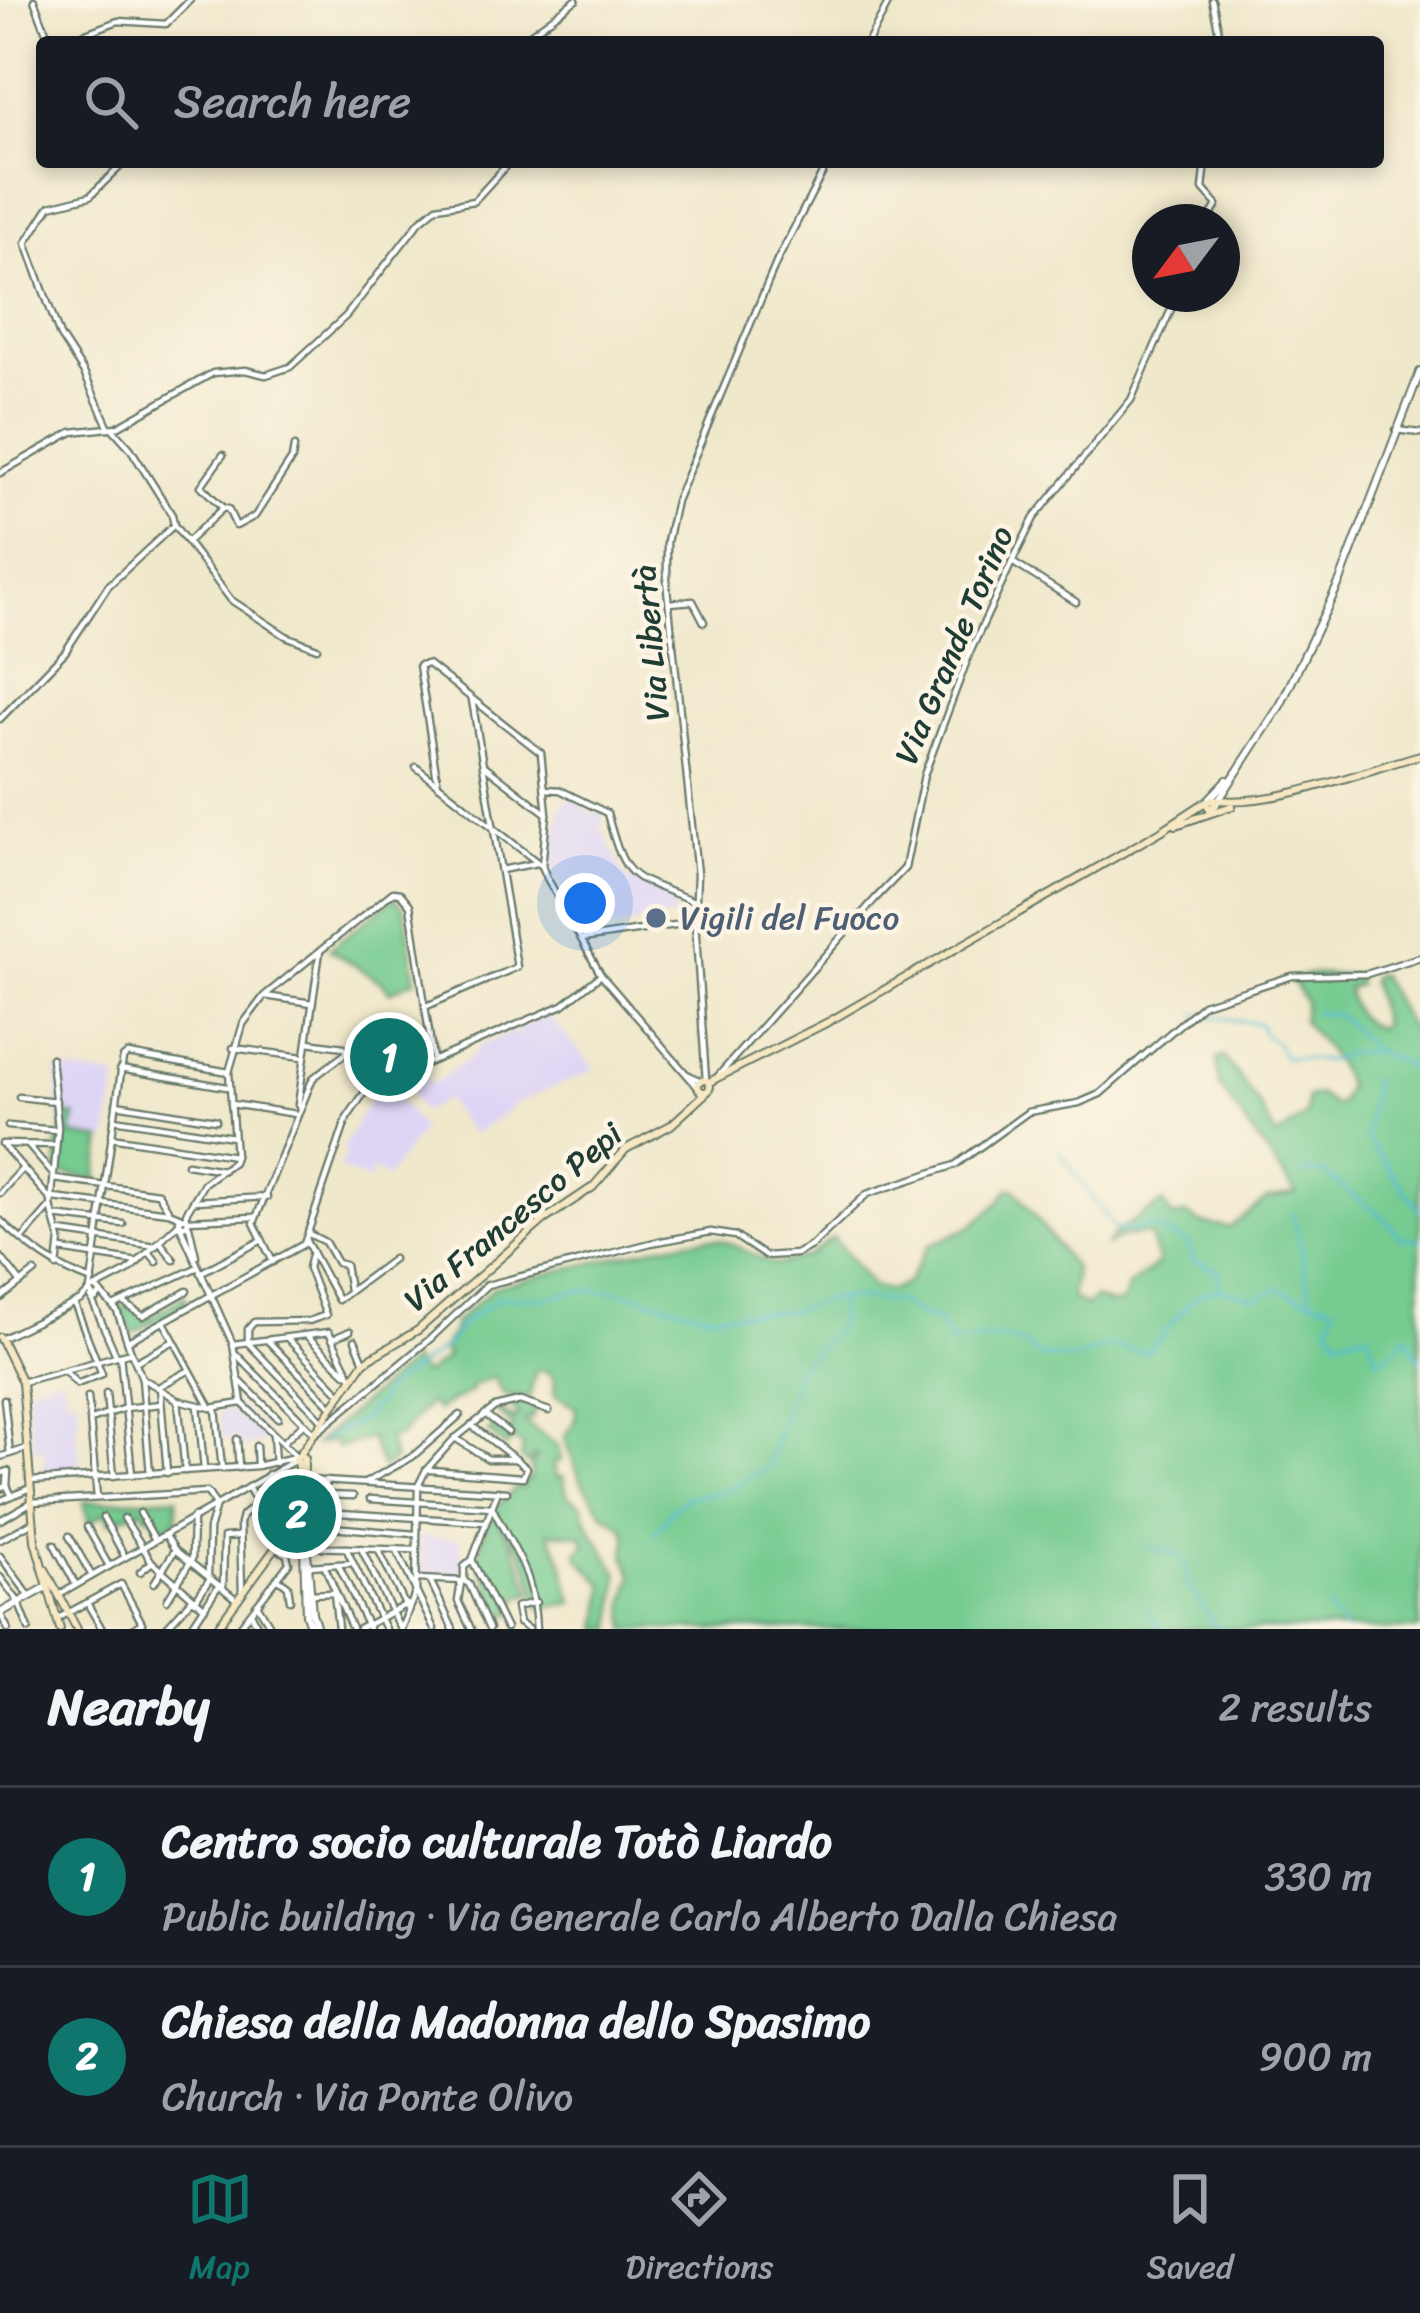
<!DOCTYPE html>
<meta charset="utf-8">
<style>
:root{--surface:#171b24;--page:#20242c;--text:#f1f3f6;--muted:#9ea1a6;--line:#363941;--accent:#0f766e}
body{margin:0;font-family:Sriracha,sans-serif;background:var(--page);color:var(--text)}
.compass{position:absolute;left:1132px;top:204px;width:108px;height:108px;border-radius:50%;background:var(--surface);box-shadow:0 6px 18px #0003;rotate:238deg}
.you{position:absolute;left:585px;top:903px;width:42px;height:42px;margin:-30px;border:9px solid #fff;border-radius:50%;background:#1a73e8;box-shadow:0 0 0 18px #1a73e833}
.badge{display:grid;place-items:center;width:78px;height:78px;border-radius:50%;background:var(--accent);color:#fff;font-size:39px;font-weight:700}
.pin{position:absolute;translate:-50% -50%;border:6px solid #fff;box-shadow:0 3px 12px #0006}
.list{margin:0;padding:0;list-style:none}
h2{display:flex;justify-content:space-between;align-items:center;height:156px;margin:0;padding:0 48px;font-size:51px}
h2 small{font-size:39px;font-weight:400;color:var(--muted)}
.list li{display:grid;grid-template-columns:78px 1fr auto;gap:36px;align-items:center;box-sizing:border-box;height:180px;padding:0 48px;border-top:3px solid var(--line)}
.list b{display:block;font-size:45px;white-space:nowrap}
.list p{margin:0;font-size:39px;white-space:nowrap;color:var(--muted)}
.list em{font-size:39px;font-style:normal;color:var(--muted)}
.icon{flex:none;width:66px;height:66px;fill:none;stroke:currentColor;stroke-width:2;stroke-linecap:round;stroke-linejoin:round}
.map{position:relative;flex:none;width:1420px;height:1629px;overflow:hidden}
.search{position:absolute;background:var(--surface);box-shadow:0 6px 18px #0003;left:36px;right:36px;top:36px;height:132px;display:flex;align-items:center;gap:30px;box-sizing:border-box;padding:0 42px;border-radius:12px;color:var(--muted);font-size:45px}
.sheet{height:516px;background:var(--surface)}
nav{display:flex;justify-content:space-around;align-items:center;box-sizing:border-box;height:168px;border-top:3px solid var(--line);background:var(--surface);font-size:33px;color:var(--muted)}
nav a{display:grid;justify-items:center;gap:6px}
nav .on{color:var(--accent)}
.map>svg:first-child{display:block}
.built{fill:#ded5f5}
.green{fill:#75cb90;stroke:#4a8462;stroke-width:3}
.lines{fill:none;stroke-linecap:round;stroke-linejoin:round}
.stream{stroke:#57bdd4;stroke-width:3}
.minor-casing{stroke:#687969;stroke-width:9}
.tertiary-casing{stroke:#687969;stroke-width:10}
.secondary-casing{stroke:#687969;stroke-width:10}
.minor{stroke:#fff;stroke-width:4.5}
.tertiary{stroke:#fff;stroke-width:6}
.secondary{stroke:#f7e8c3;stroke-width:6}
.service-dot{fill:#5c6f8a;stroke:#fcf5e5;stroke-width:4.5}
.labels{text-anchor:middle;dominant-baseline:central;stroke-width:9;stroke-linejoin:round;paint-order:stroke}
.street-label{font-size:33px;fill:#1f3d34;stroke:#fcf5e5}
.service-label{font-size:33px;fill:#4e5e75;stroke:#fcf5e5;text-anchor:start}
</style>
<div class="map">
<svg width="1420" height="1629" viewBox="0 0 1420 1629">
<rect width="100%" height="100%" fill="#fcf5e5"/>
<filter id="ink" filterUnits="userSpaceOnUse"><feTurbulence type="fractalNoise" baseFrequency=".00833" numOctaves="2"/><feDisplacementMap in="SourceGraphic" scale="24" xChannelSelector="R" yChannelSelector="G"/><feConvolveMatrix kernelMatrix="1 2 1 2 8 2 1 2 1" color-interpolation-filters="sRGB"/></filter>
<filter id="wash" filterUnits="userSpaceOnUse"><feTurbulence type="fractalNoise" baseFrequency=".004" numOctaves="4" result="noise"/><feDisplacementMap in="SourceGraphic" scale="48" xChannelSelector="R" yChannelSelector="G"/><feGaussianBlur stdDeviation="2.7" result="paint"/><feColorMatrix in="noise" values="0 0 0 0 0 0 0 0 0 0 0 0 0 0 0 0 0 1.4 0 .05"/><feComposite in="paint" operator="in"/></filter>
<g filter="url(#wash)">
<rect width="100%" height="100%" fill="#f0e8cb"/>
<!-- built -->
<g class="built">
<path d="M571,798L589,807L588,811L594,814L597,810L604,814L601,828L626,878L675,898L674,917L597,931L579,922L551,866L562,805Z"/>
<path d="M548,1016L595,1069L509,1106L510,1110L472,1135L445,1099L426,1111L419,1108L406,1083L411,1075L419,1071L433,1084L470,1058L481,1045L514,1031L516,1036L520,1035L517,1029Z"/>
<path d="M60,1069L117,1078L108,1140L61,1134L56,1073Z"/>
<path d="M388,1085L422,1129L387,1178L372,1169L369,1181L340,1169L346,1152L342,1149L375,1091L380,1093Z"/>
<path d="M61,1374L68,1399L77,1397L79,1424L75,1425L82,1473L42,1476L44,1450H33L27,1387L53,1377L55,1381Z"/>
<path d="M231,1407L241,1408L271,1441L240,1447L239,1438L222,1439L219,1412Z"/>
<path d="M418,1536L460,1539L462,1575L420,1573Z"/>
</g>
<!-- green -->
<g class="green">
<path d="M395,897L405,910L416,979L390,992L383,983L329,949Z"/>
<path d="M1379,974L1415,1037L1420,1033V1629H627L625,1605L633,1575L625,1556L627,1538L623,1527L605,1515L581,1481L564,1438L575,1420L576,1408L554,1395L555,1381L548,1371L536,1370L529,1398L504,1395L493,1377L471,1387L472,1391C458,1400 448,1400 437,1411L429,1403L398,1437L388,1438L394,1460L382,1468L370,1438L342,1447L337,1448L334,1441L315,1444L411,1361L424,1375L447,1357L442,1348L453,1333L454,1323L494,1287L667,1244L709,1238L725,1241L775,1265L808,1256L833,1237L872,1286L890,1291L907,1283L928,1246L972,1226L998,1204L1008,1189L1014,1188L1075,1270L1071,1298L1087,1306L1095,1298L1110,1304L1121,1303L1129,1286L1159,1263L1149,1234L1121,1237L1105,1247L1117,1231L1163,1203L1173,1218L1186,1214L1200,1223L1230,1228L1267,1199L1296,1194L1218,1084L1217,1059L1223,1057L1227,1061L1258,1103L1276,1137L1306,1115L1307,1097L1319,1095L1334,1106L1340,1103L1347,1086C1337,1060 1321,1040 1302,1021L1305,1002L1292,979L1305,975H1356L1358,985L1347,988C1350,1008 1357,1022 1377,1028L1382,1024L1371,982L1372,976Z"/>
<path d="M64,1115L76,1116L71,1135L103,1140L97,1177L101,1181L58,1173V1137L62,1133Z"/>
<path d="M184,1296L188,1304L132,1333L119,1307L126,1306L147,1319Z"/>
<path d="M521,1402L537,1407L531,1420L527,1418L524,1422L558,1446L561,1461L554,1462L556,1477L563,1476L567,1495L582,1505L589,1525L619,1574L613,1629H599L605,1586L579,1558L578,1552L586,1543L581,1535L549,1532L563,1562L573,1603L539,1608C536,1586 528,1562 516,1542C509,1530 500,1521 495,1508L516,1488L525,1487V1480H531V1466L537,1457L534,1455L528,1464L521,1458L523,1446L513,1439L506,1447L488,1432L495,1425L510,1435L513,1426L496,1411L500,1409L514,1420L518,1414L509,1403Z"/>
<path d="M177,1497V1520L160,1530L150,1514L146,1516L141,1509L110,1522L104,1513L89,1523L83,1502Z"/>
<path d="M493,1514L513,1544L532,1593L519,1596V1601L512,1604L514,1614L502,1616L478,1559L488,1518Z"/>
</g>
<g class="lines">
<!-- stream -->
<g class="stream">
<path d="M1314,1012L1338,1015L1375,1051"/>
<path d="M1197,1014L1260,1024L1263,1035L1276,1043L1284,1057L1330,1061L1347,1053L1376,1052L1418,1069"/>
<path d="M1420,1061V1075"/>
<path d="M1373,1079L1366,1138L1420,1210"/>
<path d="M1060,1152L1114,1228L1139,1232L1148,1226L1188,1243L1193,1261L1220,1271L1218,1289"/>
<path d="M1302,1172L1324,1173L1386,1219L1400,1237L1420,1240"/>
<path d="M1292,1214C1302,1241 1303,1269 1311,1298"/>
<path d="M321,1441L365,1418L390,1386L445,1347L462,1324L499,1297L541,1298L584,1290L621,1292L707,1314L791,1311L839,1297L900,1302L922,1317L935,1318L951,1343L1006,1338L1024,1345L1041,1357L1075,1359L1107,1346L1147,1352C1169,1334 1186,1291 1219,1289C1230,1289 1246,1296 1257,1298L1278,1288C1296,1298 1315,1299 1335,1307L1329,1326L1338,1338L1368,1333L1378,1360L1396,1349L1406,1334L1420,1359"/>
<path d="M655,1533L673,1509L687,1497L726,1491L768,1467L798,1367L838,1328L839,1298"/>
<path d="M1149,1547L1179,1555L1186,1564L1188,1584L1217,1629"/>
<path d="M1146,1606L1152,1620L1164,1629"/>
<path d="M1328,1608L1345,1629"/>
<path d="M1115,1627L1118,1629"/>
</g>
</g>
</g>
<g filter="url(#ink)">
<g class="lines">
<defs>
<g id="minor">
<path d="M34,0L50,42"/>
<path d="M1212,0L1221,42"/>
<path d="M62,42L118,21L166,24L190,0"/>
<path d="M519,42L576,0"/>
<path d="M868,42L890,0"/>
<path d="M1206,162L1203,189L1217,205L1207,222"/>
<path d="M109,428L84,373L60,336L26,243L50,206L90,196L125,162"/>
<path d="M112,428L130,448L172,515L174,525L231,600L286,636L317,648"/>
<path d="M1396,430L1420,433"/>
<path d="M223,455L201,486L223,508"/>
<path d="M0,473L72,432L117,427L213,373L245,370L266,375L290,367L346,316L420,221L437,207L474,201L505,167"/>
<path d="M188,541L223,508L228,509L236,526L255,516L292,459L294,447"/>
<path d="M1012,562L1076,602"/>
<path d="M669,603L693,601L704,622"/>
<path d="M0,719L65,652L108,586L174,525"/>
<path d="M485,766L547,814"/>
<path d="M416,767L542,866"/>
<path d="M438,785L419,665L428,664L541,753L547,814L542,866L547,878L601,975L701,1091"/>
<path d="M546,789L560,790L607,813C626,885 631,875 696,902"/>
<path d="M501,870L537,863"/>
<path d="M582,939L695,922"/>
<path d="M265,996L312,1003"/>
<path d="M429,1005L517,967L472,700"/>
<path d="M308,1042L344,1047L371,1087"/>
<path d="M233,1048L303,1057"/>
<path d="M51,1058L58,1127L51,1206L60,1240L57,1267"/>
<path d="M120,1069L227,1087"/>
<path d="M687,1074L701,1081"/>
<path d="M718,1076L875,899L905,868L924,775L971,650L1012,562L1034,518L1131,400L1178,294"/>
<path d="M706,1080L695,922L697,874L667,588V542L676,501L777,261L828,162"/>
<path d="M19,1097L56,1101"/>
<path d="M116,1104L216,1120"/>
<path d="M231,1104L296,1114"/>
<path d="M298,1105L320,951"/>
<path d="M114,1119L233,1137"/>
<path d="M8,1126L57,1130"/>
<path d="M111,1137L235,1156"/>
<path d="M2,1144L56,1145"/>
<path d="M3,1145L50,1199"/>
<path d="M28,1145L52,1173"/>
<path d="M235,1156L229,1072L243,1024L264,996L393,892L400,893L410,905L433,1059"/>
<path d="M187,1164L223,1170"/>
<path d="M54,1179L158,1193L169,1211"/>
<path d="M0,1193L23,1168"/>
<path d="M53,1198L169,1212L181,1217"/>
<path d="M195,1201L267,1197"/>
<path d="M53,1216L123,1224"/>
<path d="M185,1217L179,1220L182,1226L188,1224L186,1213L204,1183L233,1162L235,1156"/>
<path d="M0,1220C29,1248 54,1267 92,1281"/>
<path d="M188,1220L255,1217"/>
<path d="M179,1224L233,1344L242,1403L296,1456"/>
<path d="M189,1226L196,1256"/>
<path d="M60,1232L156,1246"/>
<path d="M309,1234L325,1242L337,1263L345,1265L349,1290"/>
<path d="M23,1238L51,1206"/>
<path d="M306,1241L338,1300L393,1259"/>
<path d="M160,1242L174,1260"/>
<path d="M61,1250L138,1262"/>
<path d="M149,1252L157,1262"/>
<path d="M0,1256L21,1283"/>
<path d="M273,1262L254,1223L313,1078L349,1051"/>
<path d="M200,1273L262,1240"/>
<path d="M95,1288L128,1271L179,1223"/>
<path d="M95,1288L101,1293L96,1299L89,1292Z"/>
<path d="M90,1290L123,1058L128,1054L229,1072"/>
<path d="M101,1293L117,1311L131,1352"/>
<path d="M91,1298L115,1353"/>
<path d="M0,1299L35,1272"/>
<path d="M123,1302L143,1316L187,1291"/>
<path d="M113,1306L198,1267"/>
<path d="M165,1324L211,1408"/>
<path d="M307,1336L346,1373"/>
<path d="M287,1338L341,1394"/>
<path d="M1,1339L81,1300L89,1292"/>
<path d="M332,1339L350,1331"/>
<path d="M130,1340L304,1244L347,1118L367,1089L563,1005L601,975"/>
<path d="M267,1340L332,1407"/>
<path d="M355,1340L364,1362"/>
<path d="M248,1342V1329L254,1322L309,1321L326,1315L308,1268L312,1251"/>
<path d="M248,1343L323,1421"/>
<path d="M233,1344L329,1332L352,1379"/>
<path d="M235,1353L315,1434L430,1339L487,1285L651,1243L711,1232L735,1236L765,1256L796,1254L811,1246L867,1194L955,1165L1028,1112L1079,1103L1100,1094L1203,1004L1292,976L1367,974L1420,957"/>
<path d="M120,1355L132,1475"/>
<path d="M137,1361L174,1341"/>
<path d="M65,1371L77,1384L102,1374L74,1303"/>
<path d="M142,1378L150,1474"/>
<path d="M239,1380L278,1418"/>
<path d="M22,1382L131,1352L142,1378L178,1400L211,1408L242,1403"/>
<path d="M106,1393L114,1476"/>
<path d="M88,1397L97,1498"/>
<path d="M4,1399L10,1454"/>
<path d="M178,1400L185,1471"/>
<path d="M198,1406L204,1469"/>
<path d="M216,1409L222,1469"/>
<path d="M485,1414L508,1432"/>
<path d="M91,1420L125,1408L161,1404"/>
<path d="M273,1434L275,1463"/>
<path d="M455,1438L488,1459H516"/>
<path d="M237,1439L239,1468"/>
<path d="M283,1442L304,1423"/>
<path d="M256,1446L257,1464"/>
<path d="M0,1457L28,1448"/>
<path d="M430,1470L523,1477L527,1468L471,1425"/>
<path d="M167,1473L160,1386L190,1370"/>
<path d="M0,1474L8,1471L7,1486"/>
<path d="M268,1474L274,1494"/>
<path d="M306,1480L507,1492"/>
<path d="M30,1481L257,1466L295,1457"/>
<path d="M365,1483L412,1457L460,1415"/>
<path d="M0,1489L7,1486L12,1496"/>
<path d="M324,1495L353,1496"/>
<path d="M370,1499L492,1507C517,1558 533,1568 536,1629"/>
<path d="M0,1501L30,1488"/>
<path d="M323,1512L485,1522"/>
<path d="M140,1513L155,1540"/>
<path d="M103,1517L125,1557"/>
<path d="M124,1518L152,1562L205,1608"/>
<path d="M0,1520L32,1502L207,1492L216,1505"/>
<path d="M307,1525L415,1534"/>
<path d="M87,1527L109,1566"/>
<path d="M322,1527L325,1481"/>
<path d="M69,1536L92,1576"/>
<path d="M166,1536L175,1550L237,1600"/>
<path d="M0,1540L33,1522"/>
<path d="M54,1544L76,1585"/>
<path d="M308,1547L416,1550"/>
<path d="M346,1548L385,1629"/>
<path d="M361,1548L400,1629"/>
<path d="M378,1549L407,1609"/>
<path d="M396,1549L434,1629"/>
<path d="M0,1556L28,1594"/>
<path d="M472,1560L506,1629"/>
<path d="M338,1564L369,1629"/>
<path d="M324,1565L352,1629"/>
<path d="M309,1566L353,1563"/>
<path d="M140,1572L152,1562"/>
<path d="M208,1576L209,1529L216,1505"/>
<path d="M0,1577L18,1601L29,1629"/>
<path d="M277,1578L288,1586L290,1600"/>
<path d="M417,1579L464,1581"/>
<path d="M430,1580L453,1629"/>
<path d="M464,1581V1567L472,1560L498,1491"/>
<path d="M464,1581L469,1584L489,1629"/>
<path d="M461,1582L458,1601L471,1629"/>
<path d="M154,1583L175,1550"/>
<path d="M223,1588L224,1537L238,1536"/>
<path d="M242,1592L240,1524L242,1516L257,1503L248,1487"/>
<path d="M334,1593L338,1629"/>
<path d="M309,1594L334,1593"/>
<path d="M59,1595L294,1461"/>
<path d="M167,1600L192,1559L193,1517"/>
<path d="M195,1601L209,1580"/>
<path d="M87,1603L102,1629"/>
<path d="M257,1604L272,1629"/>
<path d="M0,1613L8,1629"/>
<path d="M251,1613L259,1629"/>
<path d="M57,1619L121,1584L142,1623L132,1629"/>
<path d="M165,1629L192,1599"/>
<path d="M190,1629L219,1585"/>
<path d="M238,1629L289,1563L287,1555L276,1547"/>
<path d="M359,1629L407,1604"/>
<path d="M401,1629L416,1591L418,1486L426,1470L453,1440L495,1407L520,1401L549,1411"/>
<path d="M528,1629L519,1623L516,1607L536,1602"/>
</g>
<g id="tertiary">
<path d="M1208,800L1227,780"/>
<path d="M1218,801L1281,704L1313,637L1340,581L1420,372"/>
<path d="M303,1504L312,1613L317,1629"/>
<path d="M303,1514L306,1615L311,1629"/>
<path d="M0,1613L47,1587"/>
</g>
<g id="secondary">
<path d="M1212,799C1268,809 1364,771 1420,755"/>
<path d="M1212,799L1216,805L1210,809L1206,803Z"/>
<path d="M1176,825L1232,806"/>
<circle cx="704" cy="1086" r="6"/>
<path d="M709,1082L828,1022L1161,831L1207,801"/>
<path d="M0,1337L22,1382L35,1541L60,1629"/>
<path d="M300,1454L364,1362L418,1330L544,1220L593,1187L626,1149L671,1125L708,1091"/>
<path d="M300,1454L305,1458L301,1464L295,1460Z"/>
<path d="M297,1463L300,1480L294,1503L303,1504L304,1463"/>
<path d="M45,1569L77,1629"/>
<path d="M216,1629L276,1547L294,1503"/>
</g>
</defs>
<!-- minor casing -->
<use href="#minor" class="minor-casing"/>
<!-- tertiary casing -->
<use href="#tertiary" class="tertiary-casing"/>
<!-- secondary casing -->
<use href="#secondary" class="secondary-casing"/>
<!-- minor -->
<use href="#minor" class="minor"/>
<!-- tertiary -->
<use href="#tertiary" class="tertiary"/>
<!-- secondary -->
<use href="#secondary" class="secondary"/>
</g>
</g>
<!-- markers -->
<circle class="service-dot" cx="656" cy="918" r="12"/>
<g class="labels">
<!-- street labels -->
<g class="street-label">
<text transform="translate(651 643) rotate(-95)">Via Libertà</text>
<text transform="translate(954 645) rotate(-67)">Via Grande Torino</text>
<text transform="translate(513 1217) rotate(-40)">Via Francesco Pepi</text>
</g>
<!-- service labels -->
<g class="service-label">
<text x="680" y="918">Vigili del Fuoco</text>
</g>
</g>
</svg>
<svg class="compass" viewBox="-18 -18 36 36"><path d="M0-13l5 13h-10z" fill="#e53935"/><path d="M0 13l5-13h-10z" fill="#9ea1a6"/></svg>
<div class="you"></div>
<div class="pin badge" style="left:389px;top:1057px">1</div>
<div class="pin badge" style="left:297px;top:1514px">2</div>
<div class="search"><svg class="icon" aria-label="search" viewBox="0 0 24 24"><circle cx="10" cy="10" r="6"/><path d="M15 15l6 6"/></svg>Search here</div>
</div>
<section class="sheet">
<h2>Nearby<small>2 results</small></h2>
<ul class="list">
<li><span class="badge">1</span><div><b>Centro socio culturale Totò Liardo</b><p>Public building · Via Generale Carlo Alberto Dalla Chiesa</p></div><em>330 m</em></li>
<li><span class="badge">2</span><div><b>Chiesa della Madonna dello Spasimo</b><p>Church · Via Ponte Olivo</p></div><em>900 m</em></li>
</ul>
</section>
<nav>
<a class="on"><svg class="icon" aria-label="map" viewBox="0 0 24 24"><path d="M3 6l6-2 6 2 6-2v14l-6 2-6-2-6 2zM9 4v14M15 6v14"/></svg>Map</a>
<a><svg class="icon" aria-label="directions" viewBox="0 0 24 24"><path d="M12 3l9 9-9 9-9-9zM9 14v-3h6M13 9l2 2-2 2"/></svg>Directions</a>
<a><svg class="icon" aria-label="saved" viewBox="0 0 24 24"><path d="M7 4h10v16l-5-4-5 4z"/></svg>Saved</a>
</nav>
